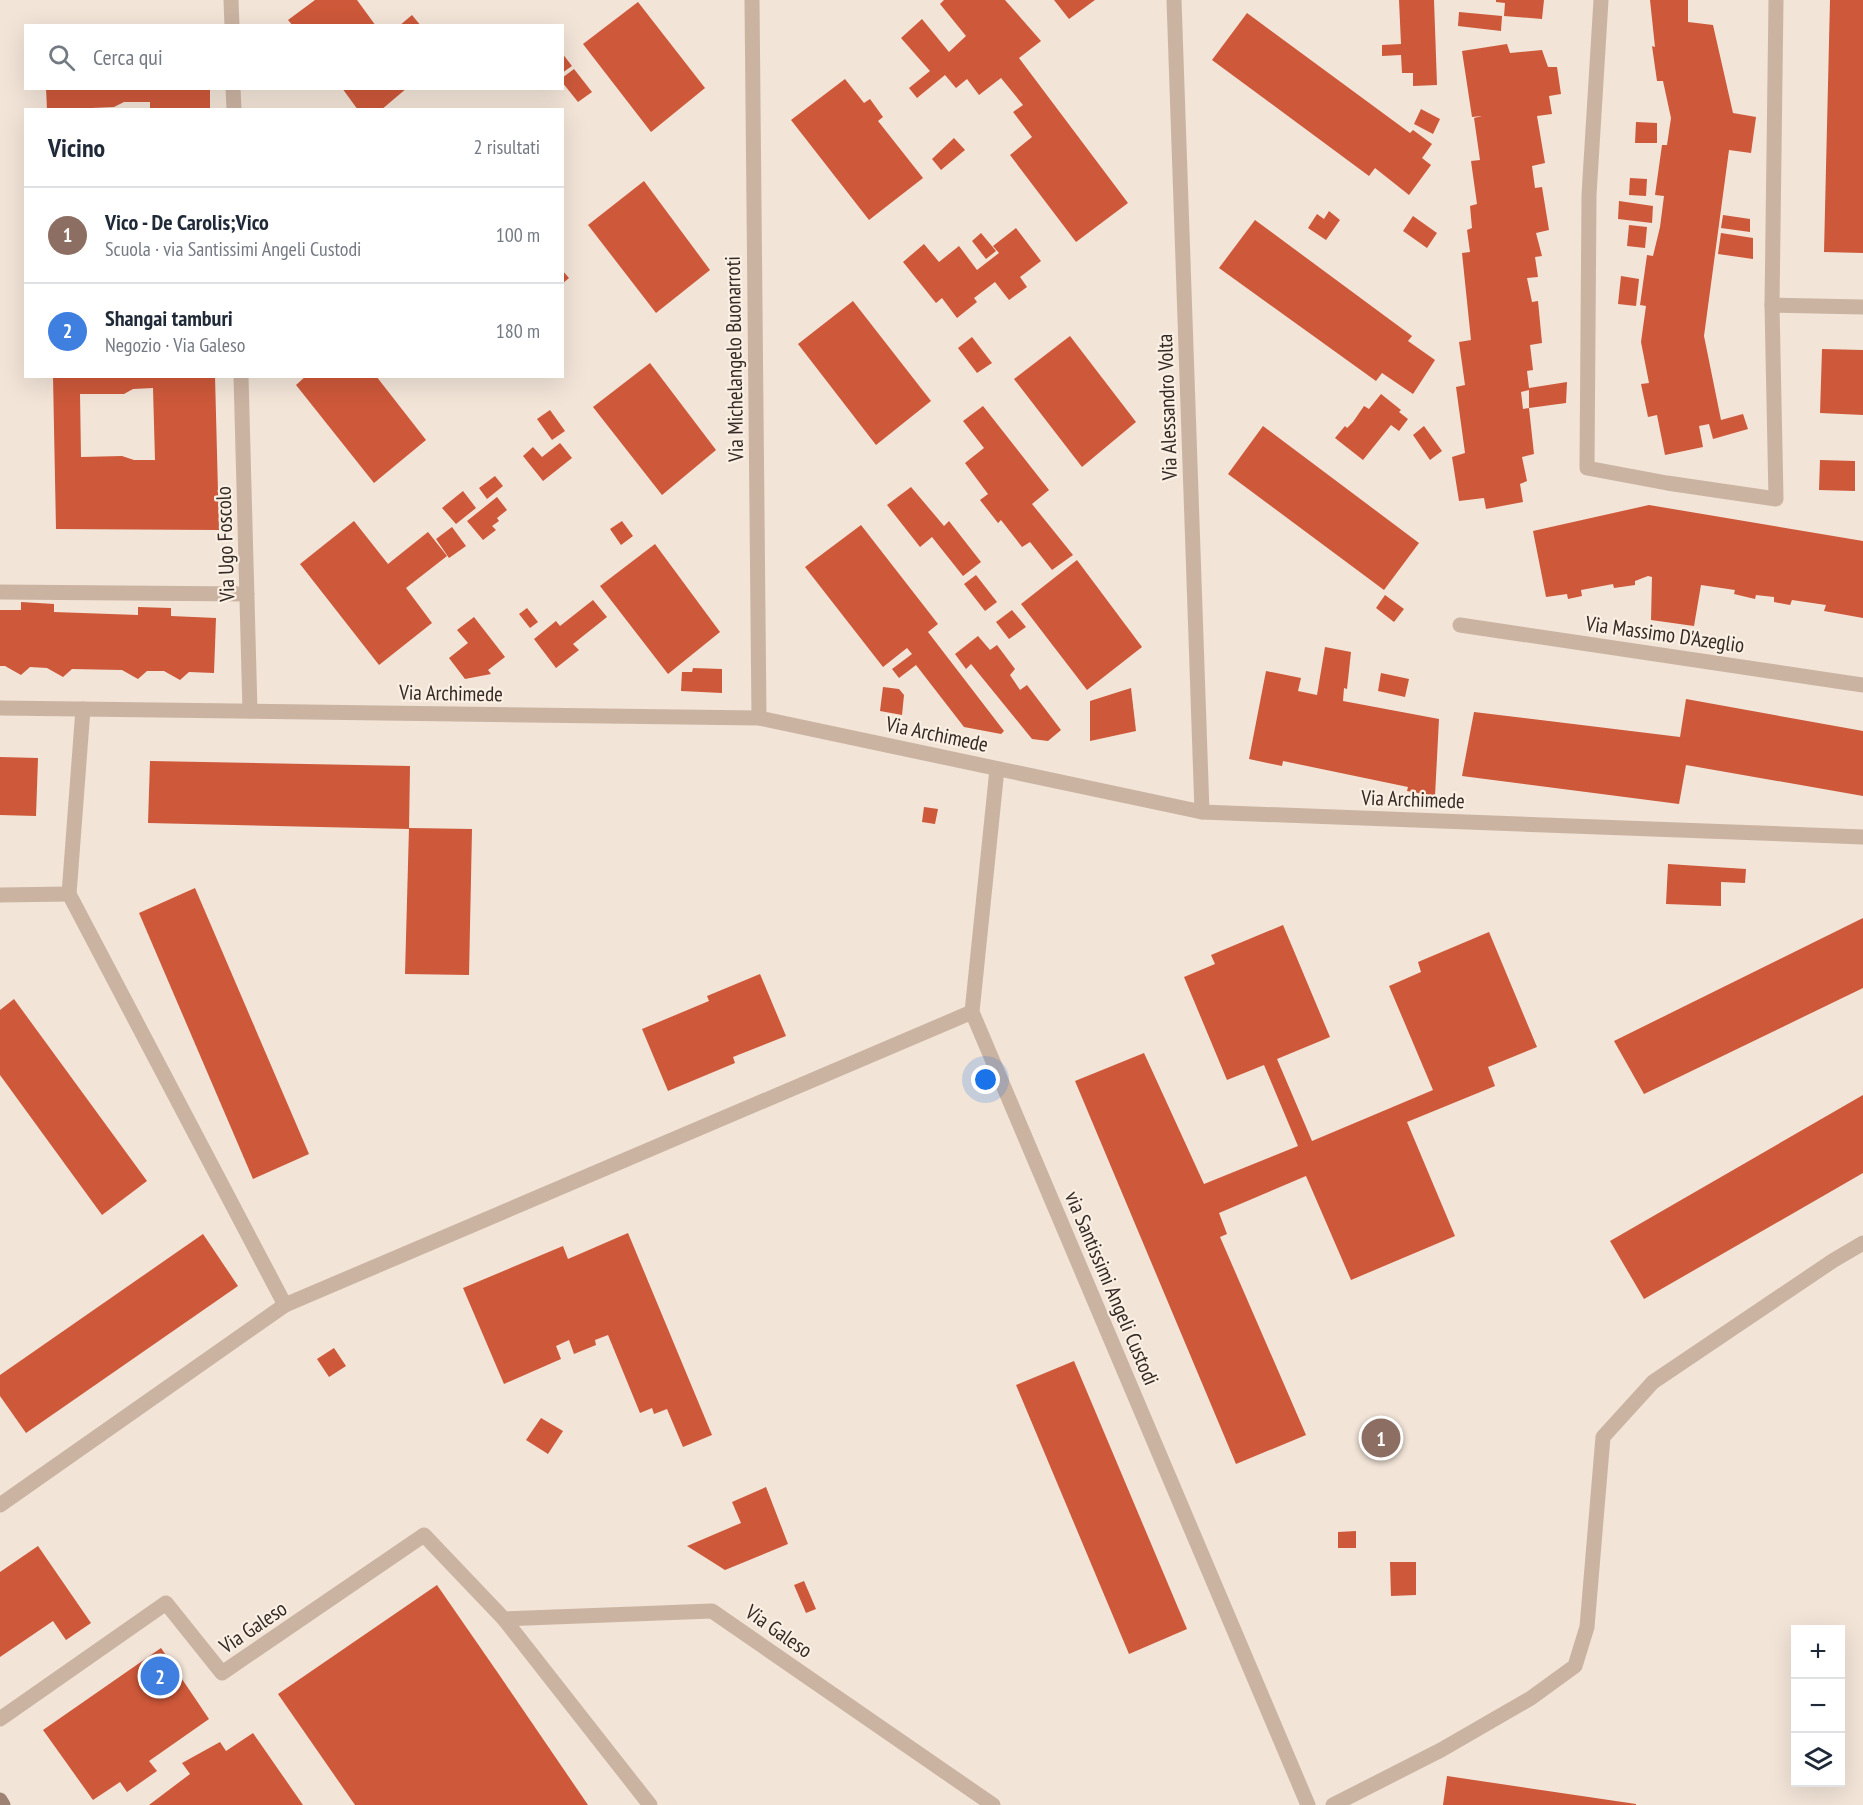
<!DOCTYPE html>
<html lang="it">
<meta charset="utf-8">
<style>
:root{--surface:#fff;--page:#f6f6f7;--text:#1f2937;--muted:#747a83;--line:#e0e1e3;--accent:#d93025}
body{margin:0;font-family:"PT Sans Narrow",sans-serif;background:var(--page);color:var(--text)}
.controls{position:absolute;right:18px;bottom:18px;display:grid;overflow:hidden;border-radius:0px;box-shadow:0 6px 24px #0002}
.controls button{width:54px;height:54px;display:grid;place-items:center;padding:0;border:0;border-bottom:2px solid var(--line);background:var(--surface);color:var(--text);font:30px sans-serif}
.you{position:absolute;left:986px;top:1080px;width:21px;height:21px;margin:-15px;border:4px solid #fff;border-radius:50%;background:#1a73e8;box-shadow:0 0 0 9px #1a73e833}
.badge{display:grid;place-items:center;width:39px;height:39px;border-radius:50%;background:var(--accent);color:#fff;font-size:20px;font-weight:700}
.pin{position:absolute;translate:-50% -50%;border:3px solid #fff;box-shadow:0 2px 6px #0006}
.list{margin:0;padding:0;list-style:none}
h2{display:flex;justify-content:space-between;align-items:center;height:78px;margin:0;padding:0 24px;font-size:26px}
h2 small{font-size:20px;font-weight:400;color:var(--muted)}
.list li{display:grid;grid-template-columns:39px 1fr auto;gap:18px;align-items:center;box-sizing:border-box;height:96px;padding:0 24px;border-top:2px solid var(--line)}
.list b{display:block;font-size:22px;white-space:nowrap}
.list p{margin:0;font-size:20px;white-space:nowrap;color:var(--muted)}
.list em{font-size:20px;font-style:normal;color:var(--muted)}
.icon{flex:none;width:33px;height:33px;fill:none;stroke:currentColor;stroke-width:2;stroke-linecap:round;stroke-linejoin:round}
.map{position:relative;flex:none;width:1863px;height:1805px;overflow:hidden}
.search{position:absolute;background:var(--surface);box-shadow:0 6px 24px #0002;left:24px;top:24px;width:540px;height:66px;display:flex;align-items:center;gap:15px;box-sizing:border-box;padding:0 21px;border-radius:0px;color:var(--muted);font-size:22px}
.panel{position:absolute;background:var(--surface);box-shadow:0 6px 24px #0002;left:24px;top:108px;width:540px;height:270px;border-radius:0px}
.map>svg:first-child{display:block}
.building{fill:#cd583a;fill-rule:evenodd}
.lines{fill:none;stroke-linecap:round;stroke-linejoin:round}
.street{stroke:#cbb3a2;stroke-width:15}
.secondary{stroke:#9e8274;stroke-width:15}
.labels{text-anchor:middle;dominant-baseline:central;stroke-width:4.5;stroke-linejoin:round;paint-order:stroke}
.street-label{font-size:21px;fill:#352a25;stroke:#faefe3}
</style>
<div class="map">
<svg width="1863" height="1805" viewBox="0 0 1863 1805">
<rect width="100%" height="100%" fill="#f2e4d7"/>
<!-- building -->
<g class="building">
<path d="M315,0H357L376,26H293L288,20Z"/>
<path d="M944,0H1005L1041,41L1019,58L1128,203L1076,242L1010,155L1032,137L1013,112L1023,105L1001,78L979,95L967,79L956,88L945,75L917,98L909,88L930,71L901,38L922,19L949,52L966,36L940,4Z"/>
<path d="M1054,0H1095L1069,19Z"/>
<path d="M1399,0H1434L1437,85L1413,86V73H1402L1401,55L1382,56V45L1401,44Z"/>
<path d="M1496,0H1544L1542,19L1504,16L1505,3L1496,2Z"/>
<path d="M1650,0H1688V22L1713,25L1733,113L1756,117L1751,153L1729,150L1704,336L1721,420L1743,414L1748,429L1713,439L1709,424L1699,426L1703,447L1665,455L1657,415L1648,417L1641,384L1649,383L1641,342L1646,306L1640,305L1647,255L1653,256L1660,227L1664,196L1655,195L1662,145H1667L1671,118L1663,81H1657L1652,46L1655,47Z"/>
<path d="M1830,0H1863V253L1824,252Z"/>
<path d="M638,2L705,88L651,132L583,44Z"/>
<path d="M1459,12L1502,16L1501,31L1458,26Z"/>
<path d="M1247,13L1410,133L1413,130L1432,144L1422,158L1431,165L1409,195L1375,168L1369,176L1212,60Z"/>
<path d="M412,15L421,26H399Z"/>
<path d="M1507,44L1510,53L1542,50L1548,67H1557L1561,94L1549,96L1552,114L1537,116L1545,163L1532,166L1535,188L1542,187L1549,230L1536,233L1542,256L1535,257L1538,277L1527,278L1532,302L1538,301L1542,343L1530,345L1533,370L1527,371L1529,388L1567,382L1566,403L1529,408L1534,454L1522,457L1527,481L1520,484L1523,502L1486,509L1484,498L1459,501L1452,457L1465,453L1456,387L1465,385L1459,342L1471,340L1462,253L1470,252L1467,230L1472,228L1470,206L1477,204L1471,161L1480,160L1474,118L1482,116L1472,117L1462,51ZM1529,390V408L1523,409L1521,392Z"/>
<path d="M562,53L572,66L562,73Z"/>
<path d="M574,69L592,92L578,102L562,82V78Z"/>
<path d="M845,79L864,103L870,99L883,117L878,121L923,178L869,220L791,120Z"/>
<path d="M46,88H210V110H150V102H124L114,107L47,110Z"/>
<path d="M342,88H407L381,110H358Z"/>
<path d="M1421,109L1440,119L1433,134L1414,124Z"/>
<path d="M1636,122L1657,123V143H1635Z"/>
<path d="M954,138L965,150L941,170L932,159Z"/>
<path d="M1630,178L1647,179L1646,196L1629,195Z"/>
<path d="M644,181L710,270L656,313L588,225Z"/>
<path d="M1619,201L1653,206L1652,223L1618,219Z"/>
<path d="M1329,211L1340,220L1326,240L1308,228L1317,214L1324,219Z"/>
<path d="M1723,215L1750,219V232L1721,228Z"/>
<path d="M1413,216L1437,233L1427,248L1403,231Z"/>
<path d="M1255,220L1412,336L1408,341L1435,360L1413,394L1382,373L1376,381L1219,268Z"/>
<path d="M1629,225L1647,227L1645,248L1627,246Z"/>
<path d="M1016,228L1041,261L1020,277L1027,287L1009,300L995,282L974,298L977,302L957,318L942,298L936,303L903,262L924,244L939,262L959,246L977,270L999,253L993,246Z"/>
<path d="M981,233L996,251L986,259L972,241Z"/>
<path d="M1721,233L1753,238V259L1718,254Z"/>
<path d="M562,270L569,278L562,284Z"/>
<path d="M1621,276L1639,279L1636,306L1618,304Z"/>
<path d="M853,301L931,401L876,445L798,344Z"/>
<path d="M1070,336L1136,422L1082,467L1014,379Z"/>
<path d="M972,337L992,363L977,373L958,348Z"/>
<path d="M1822,349L1863,350V415L1820,413Z"/>
<path d="M650,363L716,450L662,495L593,407Z"/>
<path d="M53,376H215L219,530L56,529ZM153,388L155,460H134L122,456L81,457L80,394H124L133,389Z"/>
<path d="M306,376H376L426,440L374,483L296,385Z"/>
<path d="M1381,394L1401,410L1399,412L1408,419L1399,431L1391,425L1363,460L1335,438L1345,426L1347,428L1353,422L1364,406L1369,409Z"/>
<path d="M983,406L1049,490L1032,504L1073,555L1052,570L1030,542L1022,547L1001,520L998,523L980,500L988,494L965,463L984,448L963,421Z"/>
<path d="M550,410L565,431L552,440L537,419Z"/>
<path d="M1263,426L1419,543L1384,590L1228,474Z"/>
<path d="M1424,426L1442,451L1430,460L1413,435Z"/>
<path d="M560,443L572,458L543,481L523,456L533,447L542,457Z"/>
<path d="M1820,460L1855,461V491L1819,490Z"/>
<path d="M495,476L503,486L487,499L479,488Z"/>
<path d="M911,487L944,526L949,521L981,562L963,576L932,537L920,547L887,505Z"/>
<path d="M463,491L476,508L456,524L442,508Z"/>
<path d="M497,497L507,510L497,518L499,521L492,526L496,530L483,540L467,521Z"/>
<path d="M1649,505L1863,541V618L1824,611L1826,605L1792,600L1790,605L1774,602V597L1756,595L1755,599L1734,594L1735,590L1701,585L1694,626L1651,620L1652,577L1648,576L1635,581V585L1614,588L1613,584L1581,590L1582,596L1568,599L1567,594L1546,597L1533,531Z"/>
<path d="M354,521L388,564L428,532L447,556L406,588L432,623L379,665L300,564Z"/>
<path d="M622,521L633,536L621,545L610,529Z"/>
<path d="M861,525L938,624L928,632L1004,731L1001,734L964,727L916,665L899,678L892,669L912,654L907,648L883,667L805,567Z"/>
<path d="M452,527L466,546L449,558L436,539Z"/>
<path d="M655,544L720,632L668,674L600,586Z"/>
<path d="M1077,560L1142,647L1087,690L1021,604Z"/>
<path d="M976,575L997,602L985,611L964,584Z"/>
<path d="M1385,595L1404,609L1394,622L1376,608Z"/>
<path d="M593,600L607,617L573,644L579,650L556,668L534,639L556,621L560,626Z"/>
<path d="M21,602L54,604V612L138,615V607L171,608V616L216,618L214,673L189,672L180,680L164,671H147L138,679L122,670L72,669L63,677L47,668L30,667L21,675L5,666H0V610H21Z"/>
<path d="M527,608L538,622L530,628L519,614Z"/>
<path d="M1012,610L1026,627L1009,639L996,622Z"/>
<path d="M474,617L505,657L488,670L491,674L465,679L449,658L468,643L457,630Z"/>
<path d="M978,636L990,650L997,645L1015,669L1010,675L1020,690L1027,685L1061,730L1048,741L1032,739L971,664L966,669L955,654Z"/>
<path d="M1325,647L1351,652L1347,689L1344,688L1343,701L1439,719L1435,796L1407,791L1408,787L1283,761L1282,766L1249,759L1266,671L1301,678L1298,691L1317,695Z"/>
<path d="M693,668L722,669V693L681,691L682,672H692Z"/>
<path d="M1381,673L1409,679L1405,697L1378,691Z"/>
<path d="M883,687L899,689L904,695L902,715L880,711Z"/>
<path d="M1131,688L1136,731L1090,741V701Z"/>
<path d="M1686,699L1863,731V796L1686,765L1679,804L1462,776L1474,712L1680,737Z"/>
<path d="M0,757L38,758L36,816L0,815Z"/>
<path d="M150,761L410,766L409,829L148,823Z"/>
<path d="M924,807L938,809L935,824L922,822Z"/>
<path d="M409,828L472,829L469,975L405,974Z"/>
<path d="M1668,864L1746,869L1745,883L1721,882V906L1666,904Z"/>
<path d="M195,888L309,1154L253,1179L139,913Z"/>
<path d="M1863,918V988L1644,1094L1614,1041Z"/>
<path d="M1283,925L1330,1037L1277,1059L1312,1141L1433,1090L1389,986L1421,972L1418,962L1489,932L1537,1047L1488,1067L1495,1086L1407,1122L1455,1236L1351,1280L1306,1176L1219,1213L1227,1234L1220,1237L1306,1435L1236,1464L1075,1081L1144,1053L1204,1184L1298,1146L1264,1065L1227,1080L1184,977L1215,964L1211,955Z"/>
<path d="M760,974L786,1036L733,1057L735,1063L668,1091L642,1029L709,1001L707,996Z"/>
<path d="M14,999L147,1181L102,1215L0,1075V1010Z"/>
<path d="M1863,1095V1173L1644,1299L1610,1241Z"/>
<path d="M628,1233L712,1435L683,1447L667,1409L654,1414L652,1408L640,1413L608,1335L595,1340L596,1345L574,1354L569,1340L556,1346L561,1359L504,1384L463,1288L563,1246L568,1259Z"/>
<path d="M203,1234L238,1286L26,1433L0,1396V1375Z"/>
<path d="M334,1348L346,1366L329,1377L317,1359Z"/>
<path d="M1074,1361L1187,1629L1129,1654L1016,1385Z"/>
<path d="M541,1418L563,1431L548,1454L526,1440Z"/>
<path d="M766,1487L788,1544L725,1570L687,1546L741,1523L732,1502Z"/>
<path d="M1356,1531V1548H1338V1532Z"/>
<path d="M38,1546L91,1623L66,1640L53,1621L0,1657V1572Z"/>
<path d="M1390,1562H1416V1595L1391,1596Z"/>
<path d="M804,1581L816,1609L806,1613L794,1585Z"/>
<path d="M437,1585L500,1676L588,1805H355L278,1694Z"/>
<path d="M161,1648L209,1719L149,1761L157,1771L127,1792L120,1782L93,1800L43,1730Z"/>
<path d="M253,1733L303,1805H149L190,1774L182,1763L220,1742L226,1751Z"/>
<path d="M1447,1776L1636,1804V1805H1443Z"/>
</g>
<g class="lines">
<!-- street -->
<g class="street">
<path d="M231,0L232,26"/>
<path d="M752,0L759,718"/>
<path d="M1174,0L1202,812"/>
<path d="M1601,0L1589,195L1587,468L1667,483L1776,499L1772,305L1776,0"/>
<path d="M233,88L234,110"/>
<path d="M1772,305L1863,307"/>
<path d="M241,376L250,711"/>
<path d="M0,592L247,594"/>
<path d="M1460,625L1863,685"/>
<path d="M0,708L759,718L1202,812L1863,837"/>
<path d="M83,709L69,894L285,1305"/>
<path d="M997,769L972,1012L1308,1805"/>
<path d="M0,895L69,894"/>
<path d="M0,1505L285,1305L972,1012"/>
<path d="M504,1619L712,1611L993,1805"/>
<path d="M0,1719L166,1603L222,1673L424,1535L504,1619L650,1805"/>
<path d="M1333,1805L1441,1750L1531,1698L1575,1666L1587,1627L1603,1437L1653,1382L1834,1260L1863,1243"/>
</g>
<!-- secondary -->
<path class="secondary" d="M0,1800L3,1805"/>
</g>
<g class="labels">
<!-- street labels -->
<g class="street-label">
<text transform="translate(734 359) rotate(-91)">Via Michelangelo Buonarroti</text>
<text transform="translate(1167 407) rotate(-92)">Via Alessandro Volta</text>
<text transform="translate(225 544) rotate(-92)">Via Ugo Foscolo</text>
<text transform="translate(1665 634) rotate(8)">Via Massimo D'Azeglio</text>
<text transform="translate(451 693) rotate(1)">Via Archimede</text>
<text transform="translate(937 734) rotate(12)">Via Archimede</text>
<text transform="translate(1413 799) rotate(2)">Via Archimede</text>
<text transform="translate(1112 1288) rotate(67)">via Santissimi Angeli Custodi</text>
<text transform="translate(253 1627) rotate(-34)">Via Galeso</text>
<text transform="translate(779 1631) rotate(35)">Via Galeso</text>
</g>
</g>
</svg>
<div class="controls">
<button>+</button>
<button>−</button>
<button><svg class="icon" aria-label="layers" viewBox="0 0 24 24"><path d="M12 4l9 5-9 5-9-5zM3 14l9 5 9-5"/></svg></button>
</div>
<div class="you"></div>
<div class="pin badge" style="left:1381px;top:1438px;background:#8d6e63">1</div>
<div class="pin badge" style="left:160px;top:1676px;background:#3f7fe0">2</div>
<div class="search"><svg class="icon" aria-label="search" viewBox="0 0 24 24"><circle cx="10" cy="10" r="6"/><path d="M15 15l6 6"/></svg>Cerca qui</div>
<section class="panel">
<h2>Vicino<small>2 risultati</small></h2>
<ul class="list">
<li><span class="badge" style="background:#8d6e63">1</span><div><b>Vico - De Carolis;Vico</b><p>Scuola · via Santissimi Angeli Custodi</p></div><em>100 m</em></li>
<li><span class="badge" style="background:#3f7fe0">2</span><div><b>Shangai tamburi</b><p>Negozio · Via Galeso</p></div><em>180 m</em></li>
</ul>
</section>
</div>
